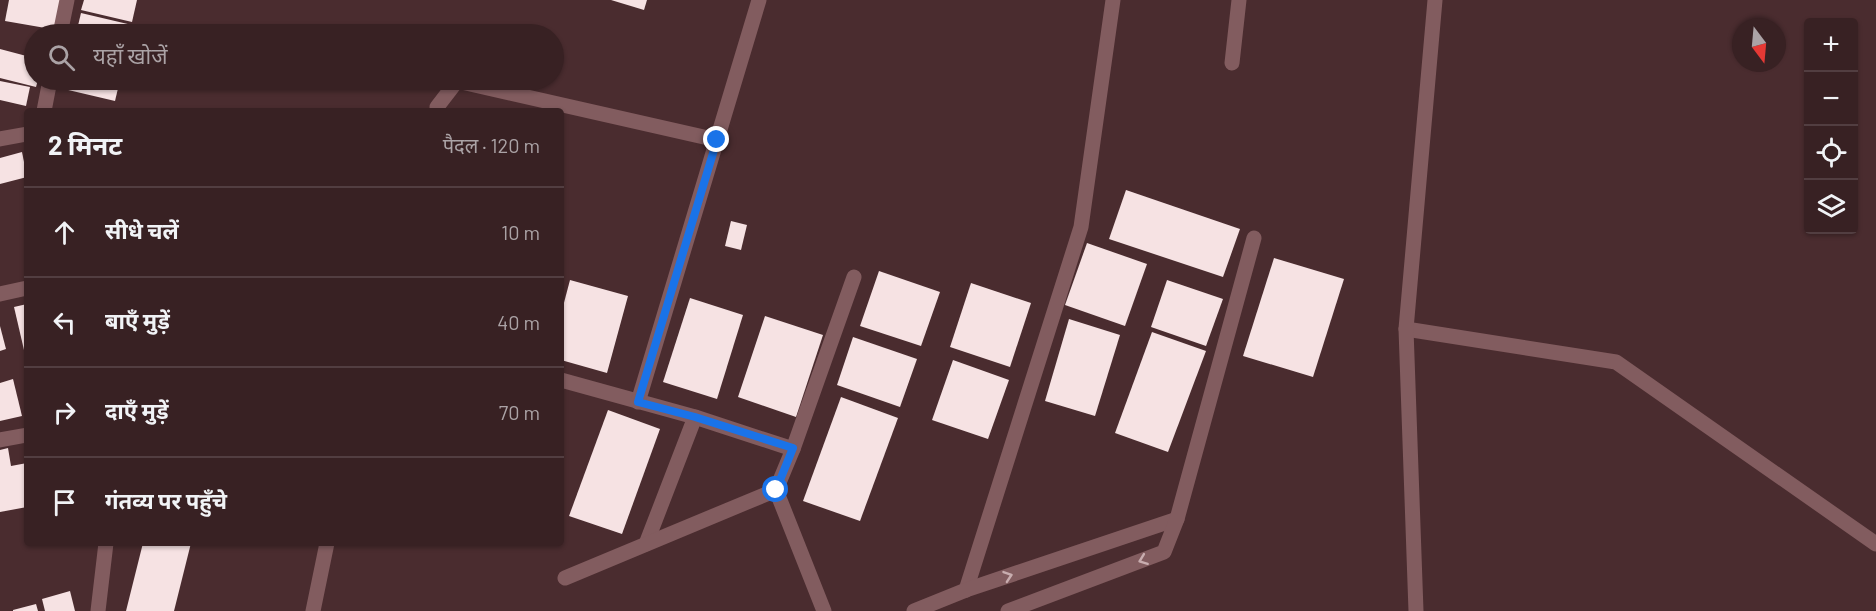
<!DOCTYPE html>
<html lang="hi">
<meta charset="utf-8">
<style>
:root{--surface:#382123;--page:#432e30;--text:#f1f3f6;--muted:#aba3a6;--line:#523e41}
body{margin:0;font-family:Barlow,"Noto Sans Devanagari",sans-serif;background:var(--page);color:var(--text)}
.controls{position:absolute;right:18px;top:18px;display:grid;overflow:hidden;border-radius:6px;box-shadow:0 2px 4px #0004}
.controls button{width:54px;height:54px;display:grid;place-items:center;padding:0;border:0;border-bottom:2px solid var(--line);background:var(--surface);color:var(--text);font:30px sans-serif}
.compass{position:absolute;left:1732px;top:18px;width:54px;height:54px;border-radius:50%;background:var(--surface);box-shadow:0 2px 4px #0004;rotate:164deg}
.stop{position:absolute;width:18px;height:18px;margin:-14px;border:4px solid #1a73e8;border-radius:50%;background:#fff}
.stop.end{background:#1a73e8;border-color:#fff;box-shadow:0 2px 6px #0008}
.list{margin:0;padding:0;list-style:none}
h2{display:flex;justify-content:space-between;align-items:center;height:78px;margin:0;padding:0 24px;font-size:26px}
h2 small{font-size:20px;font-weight:400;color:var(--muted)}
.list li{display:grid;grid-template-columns:39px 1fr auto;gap:18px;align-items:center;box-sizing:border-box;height:90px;padding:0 24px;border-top:2px solid var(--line)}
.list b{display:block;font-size:22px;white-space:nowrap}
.list em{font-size:20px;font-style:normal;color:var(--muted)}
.icon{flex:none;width:33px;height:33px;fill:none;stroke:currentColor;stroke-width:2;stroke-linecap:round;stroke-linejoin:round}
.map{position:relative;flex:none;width:1876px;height:611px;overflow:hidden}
.search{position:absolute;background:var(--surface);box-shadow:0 2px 4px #0004;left:24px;top:24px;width:540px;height:66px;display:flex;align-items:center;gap:15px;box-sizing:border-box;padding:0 21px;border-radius:33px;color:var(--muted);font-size:22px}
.panel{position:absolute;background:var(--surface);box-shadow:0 2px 4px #0004;left:24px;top:108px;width:540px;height:438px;border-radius:6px}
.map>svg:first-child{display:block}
.building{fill:#f6e2e3}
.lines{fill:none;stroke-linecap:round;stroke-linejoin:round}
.street{stroke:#825c5f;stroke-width:15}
.oneway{stroke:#c8adaf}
.route{stroke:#1a73e8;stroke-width:8}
</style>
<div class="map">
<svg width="1876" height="611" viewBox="0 0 1876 611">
<rect width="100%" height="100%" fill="#4a2c2f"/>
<!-- building -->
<g class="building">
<path d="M9,0H63L57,30L5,21Z"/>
<path d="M84,0H137L132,22L81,10Z"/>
<path d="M611,0H647L644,10Z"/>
<path d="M81,13L132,25L130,34H76Z"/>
<path d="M0,49L34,58V80H38L36,87L0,78Z"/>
<path d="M66,80H120L115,101L64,89Z"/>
<path d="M0,81L30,87L26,106L0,100Z"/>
<path d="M22,152L27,177L0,184V158Z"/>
<path d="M1126,190L1240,229L1223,277L1109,239Z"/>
<path d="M731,221L747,225L741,250L725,246Z"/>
<path d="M1087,243L1147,264L1125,326L1065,305Z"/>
<path d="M1274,258L1344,279L1313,377L1243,356Z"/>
<path d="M879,271L940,292L921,346L860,326Z"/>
<path d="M570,280L628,296L607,373L561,360V314Z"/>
<path d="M1167,280L1223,299L1206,346L1151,327Z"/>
<path d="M971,283L1031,303L1010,367L950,347Z"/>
<path d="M690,298L743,315L717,399L663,382Z"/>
<path d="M27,304V350H24L14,307Z"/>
<path d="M765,316L823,335L796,417L738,397Z"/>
<path d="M1069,319L1120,335L1095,416L1045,401Z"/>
<path d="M0,326L6,349L0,351Z"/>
<path d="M1152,332L1206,351L1168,452L1115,433Z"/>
<path d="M853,337L917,359L900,407L837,385Z"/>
<path d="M953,360L1009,380L988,439L932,420Z"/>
<path d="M13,379L22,416L0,421V383Z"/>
<path d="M841,397L898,418L860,521L803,501Z"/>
<path d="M608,410L660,429L622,534L569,516Z"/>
<path d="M8,448L11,466L27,463V507L0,512V450Z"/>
<path d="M143,543H191L174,611H126Z"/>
<path d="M70,591L75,611H45L42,599Z"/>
<path d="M36,604L38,611H13V610Z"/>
</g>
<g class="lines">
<!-- street -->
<g class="street">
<path d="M60,34L67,0"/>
<path d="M1232,63L1239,0"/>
<path d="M44,111L50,80"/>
<path d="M437,111V107L457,81L717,140"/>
<path d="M0,139L27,134"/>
<path d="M0,294L27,288"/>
<path d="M1406,329L1616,362L1876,544"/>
<path d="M561,380L695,417L793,449"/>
<path d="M638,402L759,0"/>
<path d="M0,440L27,435"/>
<path d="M646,544L695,417"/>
<path d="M565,578L776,490"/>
<path d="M966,590L1081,227L1113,0"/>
<path d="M98,611L106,543"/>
<path d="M313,611L327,543"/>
<path d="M824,611L776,490L793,449L854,277"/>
<path d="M914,611L966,590L1177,519"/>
<path d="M1008,611L1164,552L1177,519L1254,238"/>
<path d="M1416,611L1406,329L1435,0"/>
</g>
</g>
<!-- one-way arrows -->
<defs><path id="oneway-chevron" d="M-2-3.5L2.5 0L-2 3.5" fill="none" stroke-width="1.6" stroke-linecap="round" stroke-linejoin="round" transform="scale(1.5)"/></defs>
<g class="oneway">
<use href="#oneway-chevron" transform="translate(1143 560) rotate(159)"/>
<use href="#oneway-chevron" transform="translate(1008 576) rotate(-19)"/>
</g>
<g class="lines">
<!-- route -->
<path class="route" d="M717,140L638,402L695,417L793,448L776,490"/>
</g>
</svg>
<div class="controls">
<button>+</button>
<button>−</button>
<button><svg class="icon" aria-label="locate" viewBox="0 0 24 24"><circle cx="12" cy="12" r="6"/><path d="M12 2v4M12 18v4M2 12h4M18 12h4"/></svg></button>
<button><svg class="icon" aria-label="layers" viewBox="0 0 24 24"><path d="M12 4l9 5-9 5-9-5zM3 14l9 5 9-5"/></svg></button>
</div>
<svg class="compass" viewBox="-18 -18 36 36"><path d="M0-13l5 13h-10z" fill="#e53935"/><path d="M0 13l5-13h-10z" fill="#aba3a6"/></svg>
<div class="stop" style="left:776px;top:490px"></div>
<div class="stop end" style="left:717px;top:140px"></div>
<div class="search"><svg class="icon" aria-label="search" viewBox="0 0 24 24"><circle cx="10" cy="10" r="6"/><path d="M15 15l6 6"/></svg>यहाँ खोजें</div>
<section class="panel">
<h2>2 मिनट<small>पैदल · 120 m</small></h2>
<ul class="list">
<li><svg class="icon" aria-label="ahead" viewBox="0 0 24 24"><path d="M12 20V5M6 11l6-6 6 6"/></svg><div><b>सीधे चलें</b></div><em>10 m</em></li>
<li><svg class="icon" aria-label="left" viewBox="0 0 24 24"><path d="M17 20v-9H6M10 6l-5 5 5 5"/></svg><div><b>बाएँ मुड़ें</b></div><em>40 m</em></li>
<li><svg class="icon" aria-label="right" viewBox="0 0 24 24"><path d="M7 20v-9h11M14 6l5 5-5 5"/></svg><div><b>दाएँ मुड़ें</b></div><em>70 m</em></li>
<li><svg class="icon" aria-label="arrive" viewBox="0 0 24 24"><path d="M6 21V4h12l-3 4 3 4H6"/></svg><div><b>गंतव्य पर पहुँचे</b></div></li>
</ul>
</section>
</div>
